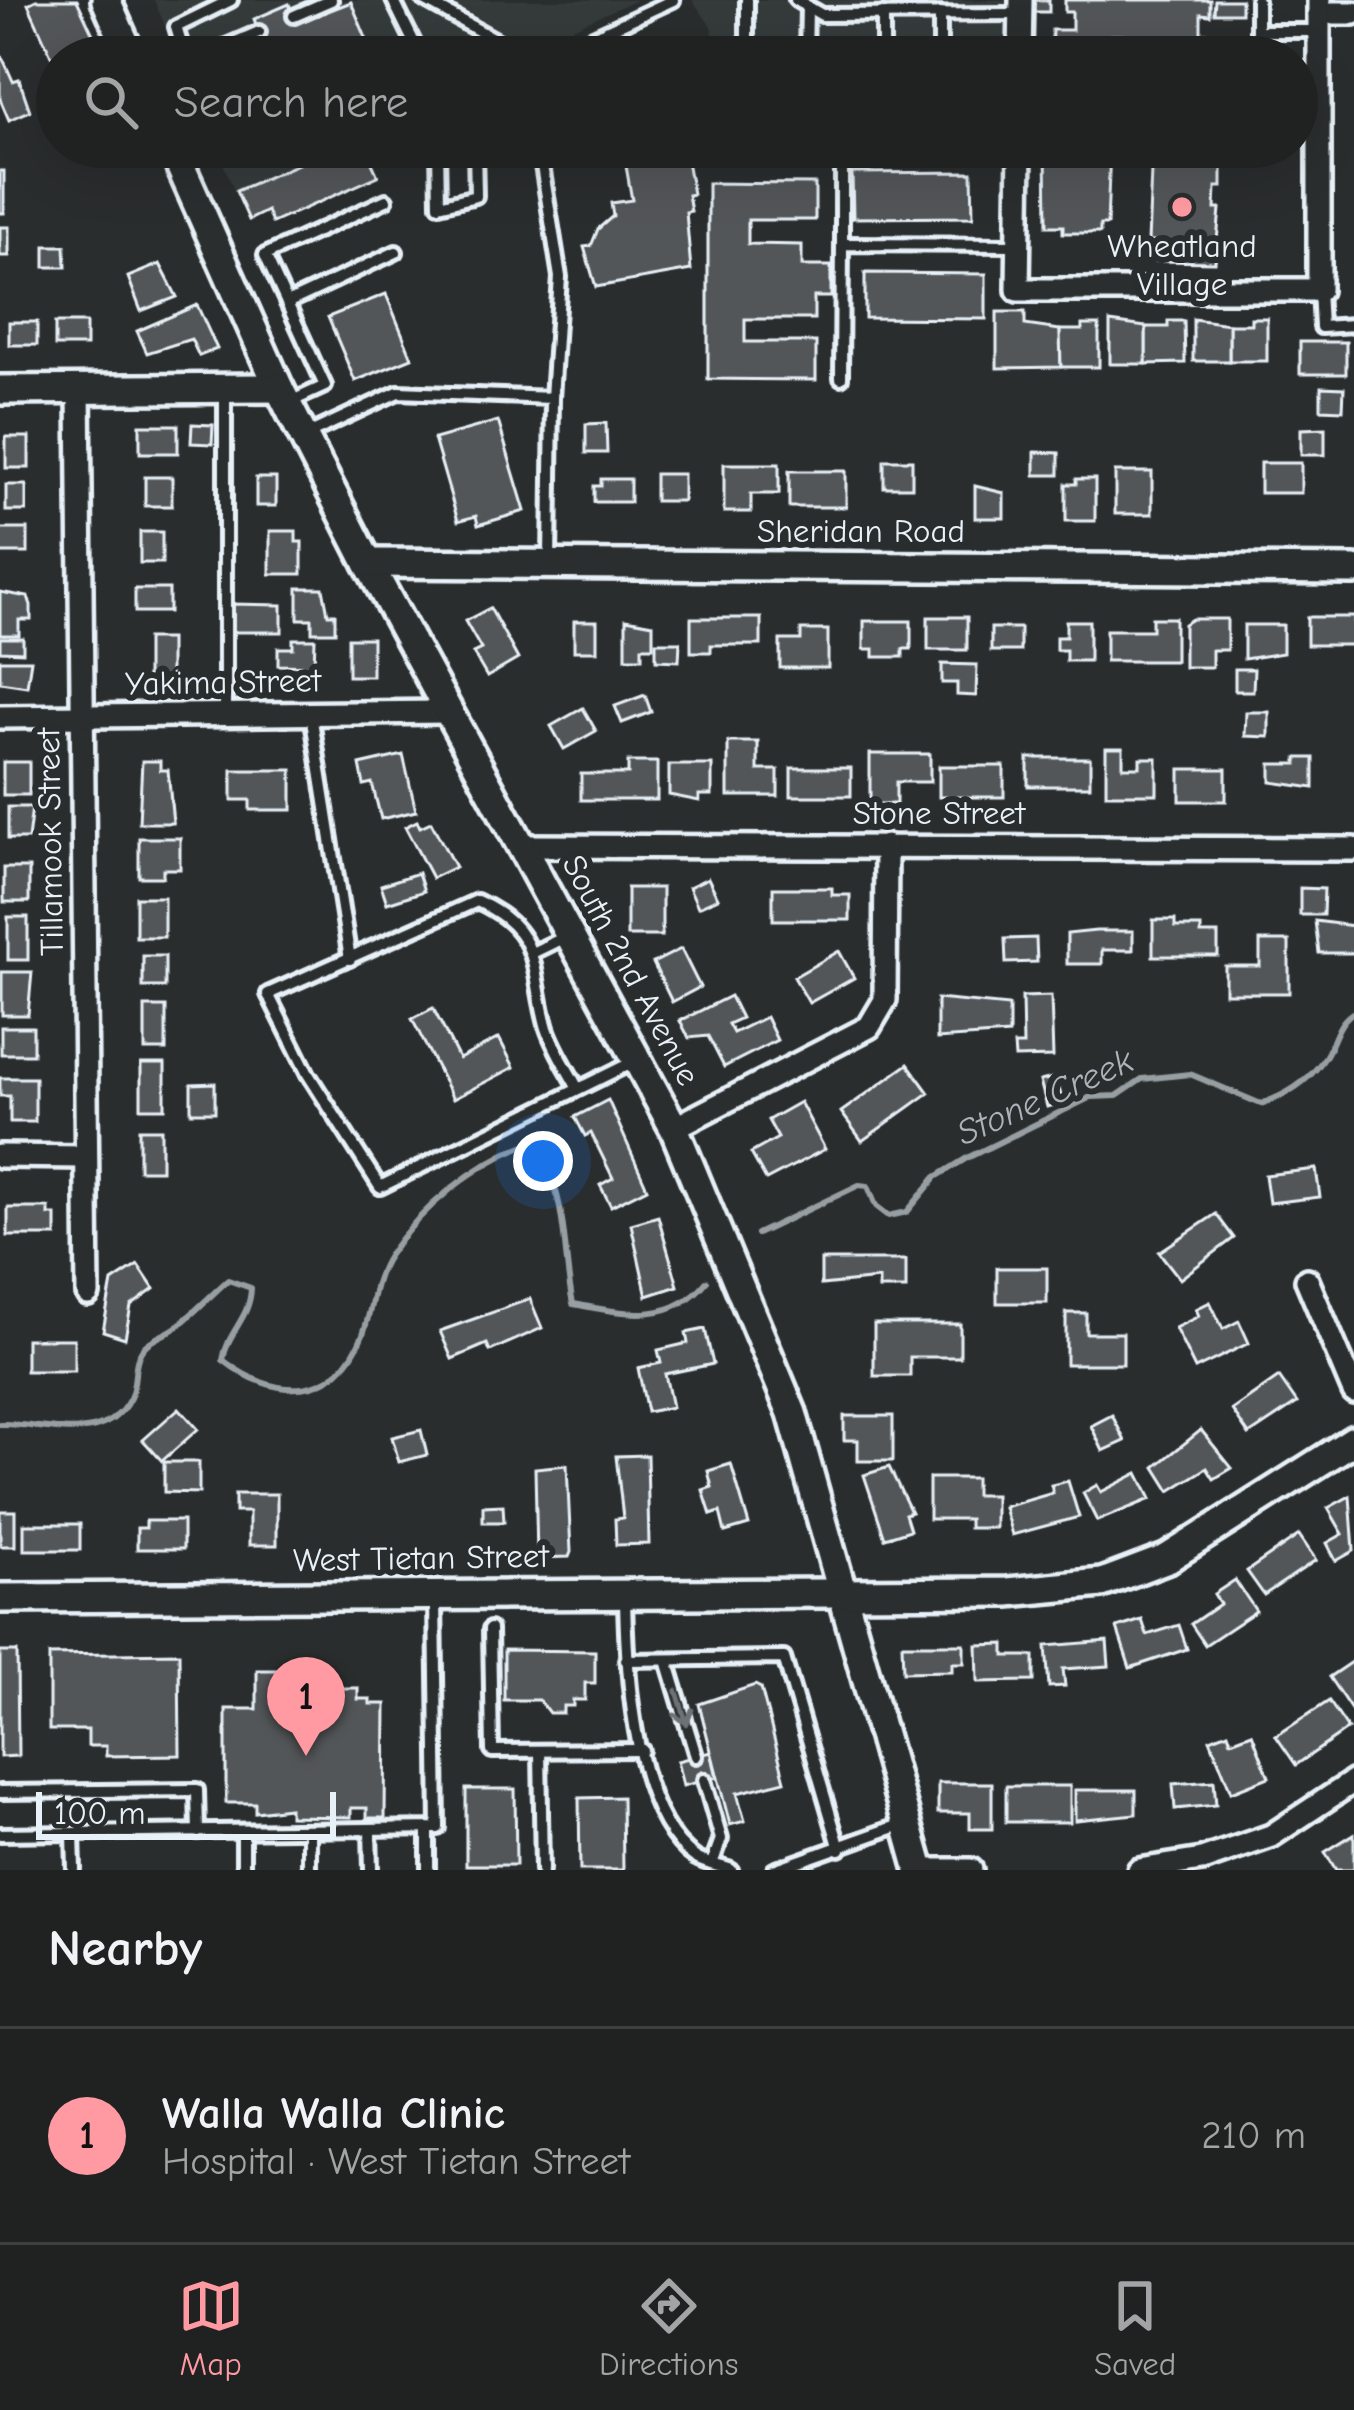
<!DOCTYPE html>
<meta charset="utf-8">
<style>
:root{--surface:#202222;--page:#2d2f2f;--text:#f1f3f6;--muted:#a2a4a5;--line:#3d3f40;--accent:#ff9aa2}
body{margin:0;font-family:"Comic Neue",sans-serif;background:var(--page);color:var(--text)}
.scale{position:absolute;left:36px;bottom:30px;width:300px;box-sizing:border-box;padding-left:12px;border:6px solid #e8f1f8;border-top:0;font-size:33px;line-height:42px;white-space:nowrap;color:#e8f1f8;-webkit-text-stroke:9px #2a2d2e;paint-order:stroke}
.you{position:absolute;left:543px;top:1161px;width:42px;height:42px;margin:-30px;border:9px solid #fff;border-radius:50%;background:#1a73e8;box-shadow:0 0 0 18px #1a73e833}
.badge{display:grid;place-items:center;width:78px;height:78px;border-radius:50%;background:var(--accent);color:#111;font-size:39px;font-weight:700}
.pin{position:absolute;translate:-50% -99px;filter:drop-shadow(0 3px 6px #0008)}
.pin::after{content:'';position:absolute;top:63px;width:42px;height:36px;background:inherit;clip-path:polygon(0 0,100% 0,50% 100%)}
.list{margin:0;padding:0;list-style:none}
h2{display:flex;justify-content:space-between;align-items:center;height:156px;margin:0;padding:0 48px;font-size:51px}
h2 small{font-size:39px;font-weight:400;color:var(--muted)}
.list li{display:grid;grid-template-columns:78px 1fr auto;gap:36px;align-items:center;box-sizing:border-box;height:216px;padding:0 48px;border-top:3px solid var(--line)}
.list b{display:block;font-size:45px;white-space:nowrap}
.list p{margin:0;font-size:39px;white-space:nowrap;color:var(--muted)}
.list em{font-size:39px;font-style:normal;color:var(--muted)}
.icon{flex:none;width:66px;height:66px;fill:none;stroke:currentColor;stroke-width:2;stroke-linecap:round;stroke-linejoin:round}
.map{position:relative;flex:none;width:1354px;height:1870px;overflow:hidden}
.search{position:absolute;background:var(--surface);box-shadow:0 12px 48px #0002;left:36px;right:36px;top:36px;height:132px;display:flex;align-items:center;gap:30px;box-sizing:border-box;padding:0 42px;border-radius:66px;color:var(--muted);font-size:45px}
.sheet{height:372px;background:var(--surface)}
nav{display:flex;justify-content:space-around;align-items:center;box-sizing:border-box;height:168px;border-top:3px solid var(--line);background:var(--surface);font-size:33px;color:var(--muted)}
nav a{display:grid;justify-items:center;gap:6px}
nav .on{color:var(--accent)}
.map>svg:first-child{display:block}
.built{fill:#363a3b}
.lines{fill:none;stroke-linecap:round;stroke-linejoin:round}
.stream{stroke:#989fa3;stroke-width:6}
.building{fill:#535759;stroke:#e8f1f8;stroke-width:3}
.lane-casing{stroke:#e8f1f8;stroke-width:20}
.street-casing{stroke:#e8f1f8;stroke-width:30}
.secondary-casing{stroke:#e8f1f8;stroke-width:36}
.lane{stroke:#2a2d2e;stroke-width:10}
.street{stroke:#2a2d2e;stroke-width:21}
.secondary{stroke:#2a2d2e;stroke-width:27}
.oneway{stroke:#6c7275}
.poi-dot{fill:#ff9aa2;stroke:#2a2d2e;stroke-width:4.5}
.labels{text-anchor:middle;dominant-baseline:central;stroke-width:12;stroke-linejoin:round;paint-order:stroke}
.poi-label{font-size:33px;fill:#e8f1f8;stroke:#2a2d2e}
.street-label{font-size:33px;fill:#e8f1f8;stroke:#2a2d2e}
.water-label{font-size:36px;font-style:italic;fill:#acb3b9;stroke:#2a2d2e}
</style>
<div class="map">
<svg width="1354" height="1870" viewBox="0 0 1354 1870">
<rect width="100%" height="100%" fill="#2a2d2e"/>
<filter id="ink" filterUnits="userSpaceOnUse"><feTurbulence type="fractalNoise" baseFrequency=".00833" numOctaves="2"/><feDisplacementMap in="SourceGraphic" scale="24" xChannelSelector="R" yChannelSelector="G"/><feConvolveMatrix kernelMatrix="1 2 1 2 8 2 1 2 1" color-interpolation-filters="sRGB"/></filter>
<g filter="url(#ink)">
<!-- built -->
<g class="built">
<path d="M154,0H636L506,57H178Z"/>
<path d="M692,0H1005V57H712L713,29Z"/>
<path d="M216,147H339L237,197Z"/>
<path d="M711,147H1004V154L711,155Z"/>
</g>
<g class="lines">
<!-- stream -->
<g class="stream">
<path d="M757,1234L859,1185L868,1186L876,1206L889,1216L907,1212L936,1177L967,1158L1091,1097L1117,1096L1142,1079L1190,1074L1261,1104C1286,1095 1307,1083 1323,1060C1335,1044 1336,1022 1354,1012"/>
<path d="M0,1424C42,1422 104,1450 130,1398C138,1382 131,1359 146,1345C155,1337 170,1333 179,1325C196,1311 211,1295 228,1280L251,1288C250,1319 228,1330 223,1360C274,1400 336,1403 363,1334C373,1308 372,1281 388,1256C422,1207 475,1163 530,1143C570,1187 561,1249 573,1304C623,1313 671,1326 707,1281"/>
</g>
</g>
<!-- building -->
<g class="building">
<path d="M36,0H77L97,43L54,62L28,4Z"/>
<path d="M1021,0H1049V12H1022Z"/>
<path d="M1065,0H1210V15L1201,14V33H1217L1216,52L1222,57H1150L1157,36L1112,35V57H1051L1052,30H1072V12H1065Z"/>
<path d="M1215,0H1241V13H1214Z"/>
<path d="M351,2L374,57H237L235,52L262,40L254,19L289,4L297,23Z"/>
<path d="M0,52L13,81L19,79L30,111L9,120L0,99Z"/>
<path d="M337,147H389L391,152L371,161L378,176L272,223L267,211L249,220L236,191Z"/>
<path d="M1046,147H1110L1107,225H1100V233H1063V226H1047Z"/>
<path d="M1152,147H1216V161H1222V187H1216L1215,209H1220L1215,262L1155,261V242H1148Z"/>
<path d="M686,155L693,194L688,195L691,211L686,212L691,270L596,287L584,247L591,246L598,229L613,216L611,203L632,200L626,166Z"/>
<rect x="0" y="171" width="4" height="42"/>
<path d="M972,172L973,217L853,218L852,173Z"/>
<path d="M708,183L815,184V220H748V244L802,245V266H831V297H814V319H745V342H816V380L708,379Z"/>
<rect x="0" y="227" width="9" height="29"/>
<path d="M45,246H65L66,267H45Z"/>
<path d="M160,264L177,297L141,311L128,277Z"/>
<path d="M865,273L986,274V319L865,318Z"/>
<path d="M386,294L412,358L355,381L328,317Z"/>
<path d="M197,305L217,349L199,356L191,339L147,353L137,331Z"/>
<path d="M997,312H1025V325L1060,330L1061,367L997,368Z"/>
<path d="M1251,318H1267V361H1229V324H1251Z"/>
<path d="M1193,319L1229,324V361H1193Z"/>
<path d="M1168,321H1184L1185,363L1146,364V327H1168Z"/>
<rect x="9" y="322" width="28" height="23"/>
<path d="M1110,322L1146,327V364H1110Z"/>
<rect x="55" y="323" width="31" height="23"/>
<path d="M1082,325H1099V367H1061L1060,330H1082Z"/>
<rect x="1300" y="342" width="46" height="32"/>
<path d="M1321,387L1344,388L1343,410L1321,409Z"/>
<path d="M498,421L525,511L478,525L476,516L458,521L434,439Z"/>
<path d="M606,423L607,453H586V424Z"/>
<path d="M192,424L213,425L212,444L191,443Z"/>
<rect x="140" y="425" width="38" height="28"/>
<path d="M1325,428V455H1301V429Z"/>
<rect x="6" y="437" width="23" height="31"/>
<path d="M1035,452L1059,453V475H1035Z"/>
<rect x="884" y="460" width="28" height="27"/>
<rect x="1260" y="463" width="41" height="30"/>
<path d="M724,464H779V494H751V512H724Z"/>
<rect x="789" y="471" width="57" height="36"/>
<rect x="1115" y="472" width="37" height="42"/>
<rect x="655" y="474" width="28" height="27"/>
<rect x="145" y="477" width="27" height="29"/>
<rect x="256" y="478" width="20" height="28"/>
<path d="M601,479H630V502H594V486H601Z"/>
<path d="M1076,479H1095V521H1066V484H1076Z"/>
<rect x="6" y="485" width="20" height="26"/>
<path d="M975,486L1004,493V518H975Z"/>
<rect x="0" y="529" width="28" height="24"/>
<path d="M270,531H296V542H302V574H270Z"/>
<rect x="140" y="532" width="22" height="31"/>
<path d="M298,588H323L328,614H335V632H312V619H298Z"/>
<rect x="135" y="589" width="34" height="23"/>
<path d="M0,592L28,597L31,605V620H19V635H0Z"/>
<path d="M231,604L282,605V632H230Z"/>
<path d="M490,608L518,659L487,677L473,653L481,649L465,621Z"/>
<rect x="928" y="617" width="39" height="33"/>
<rect x="1307" y="617" width="47" height="28"/>
<path d="M691,618H761V645H711V652H691Z"/>
<path d="M1152,618H1175V661H1106V630H1152Z"/>
<path d="M626,619L653,624V647H642V658H626Z"/>
<path d="M1192,619H1227V650H1212V667H1184V624Z"/>
<rect x="574" y="621" width="23" height="30"/>
<path d="M864,621H911V649H903V657H874V649H864Z"/>
<path d="M1066,621H1089V661H1066V650H1056V637H1066Z"/>
<path d="M1244,625H1283V653L1244,659Z"/>
<rect x="991" y="628" width="29" height="23"/>
<path d="M801,630H828V668H780V640H801Z"/>
<path d="M0,638H23V652L0,651Z"/>
<rect x="348" y="638" width="24" height="38"/>
<rect x="147" y="639" width="23" height="41"/>
<path d="M293,639H315L314,666L278,665V648H293Z"/>
<path d="M656,642H680L679,661L656,660Z"/>
<path d="M0,660H31L27,686L0,682Z"/>
<path d="M942,664L977,665L976,696L957,695V683H942Z"/>
<path d="M1235,669H1254L1253,691H1235Z"/>
<path d="M645,695L651,712L622,723L615,706Z"/>
<path d="M583,708L596,731L564,749L551,726Z"/>
<path d="M1246,712H1269V737L1245,736Z"/>
<path d="M728,742H758V770H778V796H728Z"/>
<path d="M1106,748H1123V767H1140V758H1157V794H1106Z"/>
<path d="M870,754H930V782H896V804H870Z"/>
<path d="M403,755L416,811L381,819L372,783L364,785L360,765Z"/>
<rect x="1028" y="758" width="62" height="28"/>
<path d="M1297,758H1314V788L1271,782V764H1297Z"/>
<path d="M142,761H160V770H168L173,823H139Z"/>
<rect x="3" y="762" width="26" height="33"/>
<path d="M628,762H657V800H581V774H628Z"/>
<path d="M669,765H712V795H699V801L669,795Z"/>
<rect x="939" y="766" width="65" height="31"/>
<rect x="791" y="768" width="60" height="28"/>
<rect x="1180" y="769" width="46" height="32"/>
<path d="M232,770H292V810H250V800H232Z"/>
<path d="M8,807H32L28,839H8Z"/>
<path d="M417,821L420,827L431,822L455,867L432,878L405,827Z"/>
<path d="M139,838H180V869H163V877H139Z"/>
<rect x="4" y="868" width="25" height="34"/>
<path d="M418,873L424,891L387,903L381,885Z"/>
<path d="M708,878L718,898L698,907L689,887Z"/>
<rect x="627" y="888" width="35" height="48"/>
<path d="M773,888H832V895H850V920H773Z"/>
<path d="M1300,888L1324,889L1323,915H1300Z"/>
<rect x="136" y="897" width="28" height="40"/>
<rect x="8" y="917" width="20" height="43"/>
<path d="M1153,920H1175V927H1201V934H1218V956H1153Z"/>
<path d="M1315,921L1354,926V953H1319Z"/>
<path d="M1096,931H1133V950H1102V964H1067V934Z"/>
<path d="M1036,938L1037,962L1006,963L1005,939Z"/>
<path d="M1260,941H1289V993H1225V966H1260Z"/>
<path d="M681,949L700,987L672,1002L653,963Z"/>
<path d="M839,951L854,978L809,1003L794,977Z"/>
<rect x="143" y="956" width="22" height="31"/>
<path d="M2,972H32L28,1015H2Z"/>
<path d="M730,996L741,1018L728,1024L733,1033L766,1017L777,1040L724,1067L708,1036L689,1038L680,1021Z"/>
<path d="M1051,996L1053,1057L1015,1058L1014,1045H1023L1022,997Z"/>
<path d="M937,999L1009,1006V1034L937,1039Z"/>
<rect x="145" y="1007" width="21" height="43"/>
<path d="M433,1008L459,1059L499,1038L514,1067L453,1099L412,1019Z"/>
<rect x="1" y="1027" width="32" height="27"/>
<rect x="141" y="1064" width="24" height="44"/>
<path d="M908,1064L929,1093L862,1141L841,1112Z"/>
<path d="M1056,1077L1063,1103L1047,1107L1040,1081Z"/>
<path d="M0,1078H35V1122H10V1096H0Z"/>
<path d="M215,1083V1112H191V1084Z"/>
<path d="M608,1100L647,1188L611,1206L600,1185L613,1178L591,1133L585,1136L575,1117Z"/>
<path d="M800,1102L825,1149L766,1180L751,1153L778,1138L768,1120Z"/>
<rect x="139" y="1129" width="22" height="41"/>
<path d="M1316,1169L1320,1197L1269,1203L1265,1175Z"/>
<path d="M8,1208H49V1215H56V1236H8Z"/>
<path d="M1216,1214L1234,1238L1180,1279L1159,1252Z"/>
<path d="M658,1216L678,1286L647,1296L631,1224Z"/>
<path d="M821,1260H906V1289H879V1279L821,1285Z"/>
<path d="M138,1265L154,1289L131,1306L125,1338L103,1331L112,1282Z"/>
<rect x="997" y="1268" width="50" height="35"/>
<path d="M530,1299L542,1328L490,1351L487,1344L452,1359L440,1331Z"/>
<path d="M1210,1302L1223,1329L1239,1321L1249,1343L1195,1369L1175,1328L1199,1316L1196,1309Z"/>
<path d="M1066,1313H1086V1333H1123V1364H1066Z"/>
<path d="M874,1324H960V1357H910V1376H874Z"/>
<path d="M705,1329L713,1364L665,1374L672,1407L647,1412L638,1368L661,1363L658,1350L688,1343L686,1333Z"/>
<rect x="26" y="1339" width="48" height="32"/>
<path d="M1279,1377L1297,1403L1249,1435L1232,1410Z"/>
<path d="M179,1408L198,1429L162,1461L143,1440Z"/>
<path d="M1112,1415L1125,1441L1103,1451L1091,1426Z"/>
<path d="M844,1416H893V1461H858V1440H844Z"/>
<path d="M421,1430L427,1455L399,1462L392,1437Z"/>
<path d="M1201,1430L1232,1468L1214,1479L1207,1468L1170,1491L1155,1467Z"/>
<path d="M647,1455L649,1544L616,1545L615,1519L623,1518L616,1456Z"/>
<path d="M164,1462H199V1493L164,1492Z"/>
<path d="M731,1464L749,1525L725,1532L720,1512L711,1515L703,1490L712,1487L708,1471Z"/>
<path d="M567,1465L571,1552L569,1557L537,1558L535,1468Z"/>
<path d="M889,1467L911,1512L905,1514L910,1530L885,1538L864,1475Z"/>
<path d="M1138,1473L1151,1499L1097,1521L1083,1493L1097,1485L1101,1492Z"/>
<path d="M929,1478H975V1495H995V1528H969V1519H929Z"/>
<path d="M1068,1481L1079,1517L1012,1535L1004,1507L1053,1493L1051,1485Z"/>
<path d="M235,1494H277V1545H249V1512H235Z"/>
<path d="M1350,1496L1354,1551L1336,1561L1327,1543L1343,1534L1328,1508Z"/>
<path d="M503,1505L504,1522H483V1506Z"/>
<rect x="0" y="1511" width="15" height="35"/>
<path d="M146,1521H183V1549H137V1528H146Z"/>
<rect x="24" y="1524" width="56" height="26"/>
<path d="M1299,1535L1316,1560L1264,1595L1247,1571Z"/>
<path d="M1235,1580L1256,1611L1205,1645L1191,1624L1220,1604L1214,1594Z"/>
<path d="M1142,1620L1147,1635L1179,1625L1187,1649L1130,1668L1117,1628Z"/>
<path d="M1107,1641L1109,1666L1063,1669L1065,1686L1049,1687L1046,1646Z"/>
<path d="M902,1644H964V1663H952V1671L903,1672Z"/>
<path d="M1005,1644V1656H1034V1681L978,1682L977,1645Z"/>
<path d="M504,1650L595,1651V1683H585V1700H573V1706H563V1713H549L539,1700H504Z"/>
<path d="M0,1652H17L18,1756L0,1757Z"/>
<path d="M179,1653L180,1755L106,1756V1746H88V1730H49V1655Z"/>
<path d="M1354,1660V1714L1329,1677Z"/>
<path d="M257,1670H288V1707H330V1699H342V1688H358V1699H370V1704H386L385,1818H367V1808H351V1817L289,1816V1808L255,1812V1803H226V1709H257Z"/>
<path d="M755,1685L761,1688L785,1781L737,1793L745,1821L730,1825L699,1704Z"/>
<path d="M1329,1701L1348,1729L1296,1765L1276,1736Z"/>
<path d="M1228,1732L1231,1741L1252,1733L1269,1777L1231,1792L1210,1739Z"/>
<path d="M711,1752L717,1777L683,1786L677,1761Z"/>
<path d="M1214,1781L1216,1805L1175,1809L1173,1784Z"/>
<path d="M938,1783H992V1829H970V1813H938Z"/>
<rect x="1006" y="1786" width="64" height="36"/>
<path d="M466,1789H515L516,1865H466Z"/>
<path d="M1075,1790H1136V1814L1075,1820Z"/>
<path d="M622,1797L623,1870H580L579,1798Z"/>
<path d="M1354,1834V1870H1336L1325,1852Z"/>
</g>
<g class="lines">
<defs>
<g id="lane">
<path d="M393,0L421,57"/>
<path d="M424,0L526,57"/>
<path d="M796,0L822,15L1021,14"/>
<path d="M294,16L331,0"/>
<path d="M1257,31H1319"/>
<path d="M185,57L176,27L231,0"/>
<path d="M201,57L259,32"/>
<path d="M486,57L505,45"/>
<path d="M550,57L673,0"/>
<path d="M747,57V0"/>
<path d="M806,57L807,6"/>
<path d="M883,57V14"/>
<path d="M940,57V14"/>
<path d="M1257,57V0"/>
<path d="M1297,134H1319"/>
<path d="M438,147L439,205L476,196L475,147"/>
<path d="M539,147L560,277L552,398"/>
<path d="M842,244V147"/>
<path d="M1319,290L1321,327L1354,325"/>
<path d="M287,303L265,255L386,200"/>
<path d="M841,378L842,244L1019,245"/>
<path d="M225,391V715"/>
<path d="M290,402L325,386L287,303L396,252"/>
<path d="M306,435L398,392L552,398L550,561"/>
<path d="M311,714L350,959"/>
<path d="M532,953L567,936"/>
<path d="M578,1089C568,1070 554,1049 547,1028C530,970 545,932 477,901L268,994L308,1074L380,1187L635,1061"/>
<path d="M625,1596C626,1665 632,1815 696,1858C706,1864 721,1866 731,1870"/>
<path d="M490,1629L492,1751L642,1750"/>
<path d="M626,1660L784,1658L840,1849"/>
<path d="M667,1660L696,1756"/>
<path d="M540,1751L542,1870"/>
<path d="M704,1780L721,1839L712,1864"/>
<path d="M0,1792L197,1790L198,1832"/>
<path d="M370,1829L371,1870"/>
<path d="M428,1829V1870"/>
<path d="M309,1830V1870"/>
<path d="M243,1831V1870"/>
<path d="M73,1833L74,1870"/>
<path d="M0,1834L438,1828L435,1598"/>
<path d="M774,1870L906,1823"/>
</g>
<g id="street">
<path d="M1319,13H1354"/>
<path d="M1020,57L1021,0"/>
<path d="M1020,147L1018,290H1319V0"/>
<path d="M79,389L88,1294"/>
<path d="M0,717L447,712"/>
<path d="M524,846L1354,849"/>
<path d="M674,1128L869,1027L885,1000L886,846"/>
<path d="M0,1156L86,1157"/>
<path d="M1307,1280L1354,1392"/>
<path d="M920,1870H971"/>
<path d="M1139,1870L1202,1860L1271,1836L1354,1781"/>
</g>
<g id="secondary">
<path d="M106,0L131,57"/>
<path d="M172,147L279,388L368,563L674,1128L792,1413L920,1870"/>
<path d="M0,390L279,388"/>
<path d="M368,563L1354,570"/>
<path d="M0,1598L1008,1592L1102,1583L1168,1558L1354,1440"/>
</g>
</defs>
<!-- lane casing -->
<use href="#lane" class="lane-casing"/>
<!-- street casing -->
<use href="#street" class="street-casing"/>
<!-- secondary casing -->
<use href="#secondary" class="secondary-casing"/>
<!-- lane -->
<use href="#lane" class="lane"/>
<!-- street -->
<use href="#street" class="street"/>
<!-- secondary -->
<use href="#secondary" class="secondary"/>
</g>
<!-- one-way arrows -->
<defs><path id="oneway-shaft" d="M-6 0H5M1.5-3L5.5 0L1.5 3" fill="none" stroke-width="1.6" stroke-linecap="round" stroke-linejoin="round" transform="scale(3)"/></defs>
<use class="oneway" href="#oneway-shaft" transform="translate(682 1708) rotate(73)"/>
</g>
<!-- markers -->
<circle class="poi-dot" cx="1182" cy="207" r="12"/>
<g class="labels">
<!-- poi labels -->
<g class="poi-label">
<text x="1182" y="246">Wheatland<tspan x="1182" dy="38">Village</tspan></text>
</g>
<!-- street labels -->
<g class="street-label">
<text x="861" y="531">Sheridan Road</text>
<text transform="translate(223 682) rotate(-1)">Yakima Street</text>
<text x="939" y="813">Stone Street</text>
<text transform="translate(50 842) rotate(-91)">Tillamook Street</text>
<text transform="translate(631 970) rotate(62)">South 2nd Avenue</text>
<text transform="translate(421 1558) rotate(-1)">West Tietan Street</text>
</g>
<!-- water labels -->
<g class="water-label">
<text transform="translate(1045 1097) rotate(-24)">Stone Creek</text>
</g>
</g>
</svg>
<div class="scale">100 m</div>
<div class="you"></div>
<div class="pin badge" style="left:306px;top:1756px">1</div>
<div class="search"><svg class="icon" aria-label="search" viewBox="0 0 24 24"><circle cx="10" cy="10" r="6"/><path d="M15 15l6 6"/></svg>Search here</div>
</div>
<section class="sheet">
<h2>Nearby<small></small></h2>
<ul class="list">
<li><span class="badge">1</span><div><b>Walla Walla Clinic</b><p>Hospital · West Tietan Street</p></div><em>210 m</em></li>
</ul>
</section>
<nav>
<a class="on"><svg class="icon" aria-label="map" viewBox="0 0 24 24"><path d="M3 6l6-2 6 2 6-2v14l-6 2-6-2-6 2zM9 4v14M15 6v14"/></svg>Map</a>
<a><svg class="icon" aria-label="directions" viewBox="0 0 24 24"><path d="M12 3l9 9-9 9-9-9zM9 14v-3h6M13 9l2 2-2 2"/></svg>Directions</a>
<a><svg class="icon" aria-label="saved" viewBox="0 0 24 24"><path d="M7 4h10v16l-5-4-5 4z"/></svg>Saved</a>
</nav>
